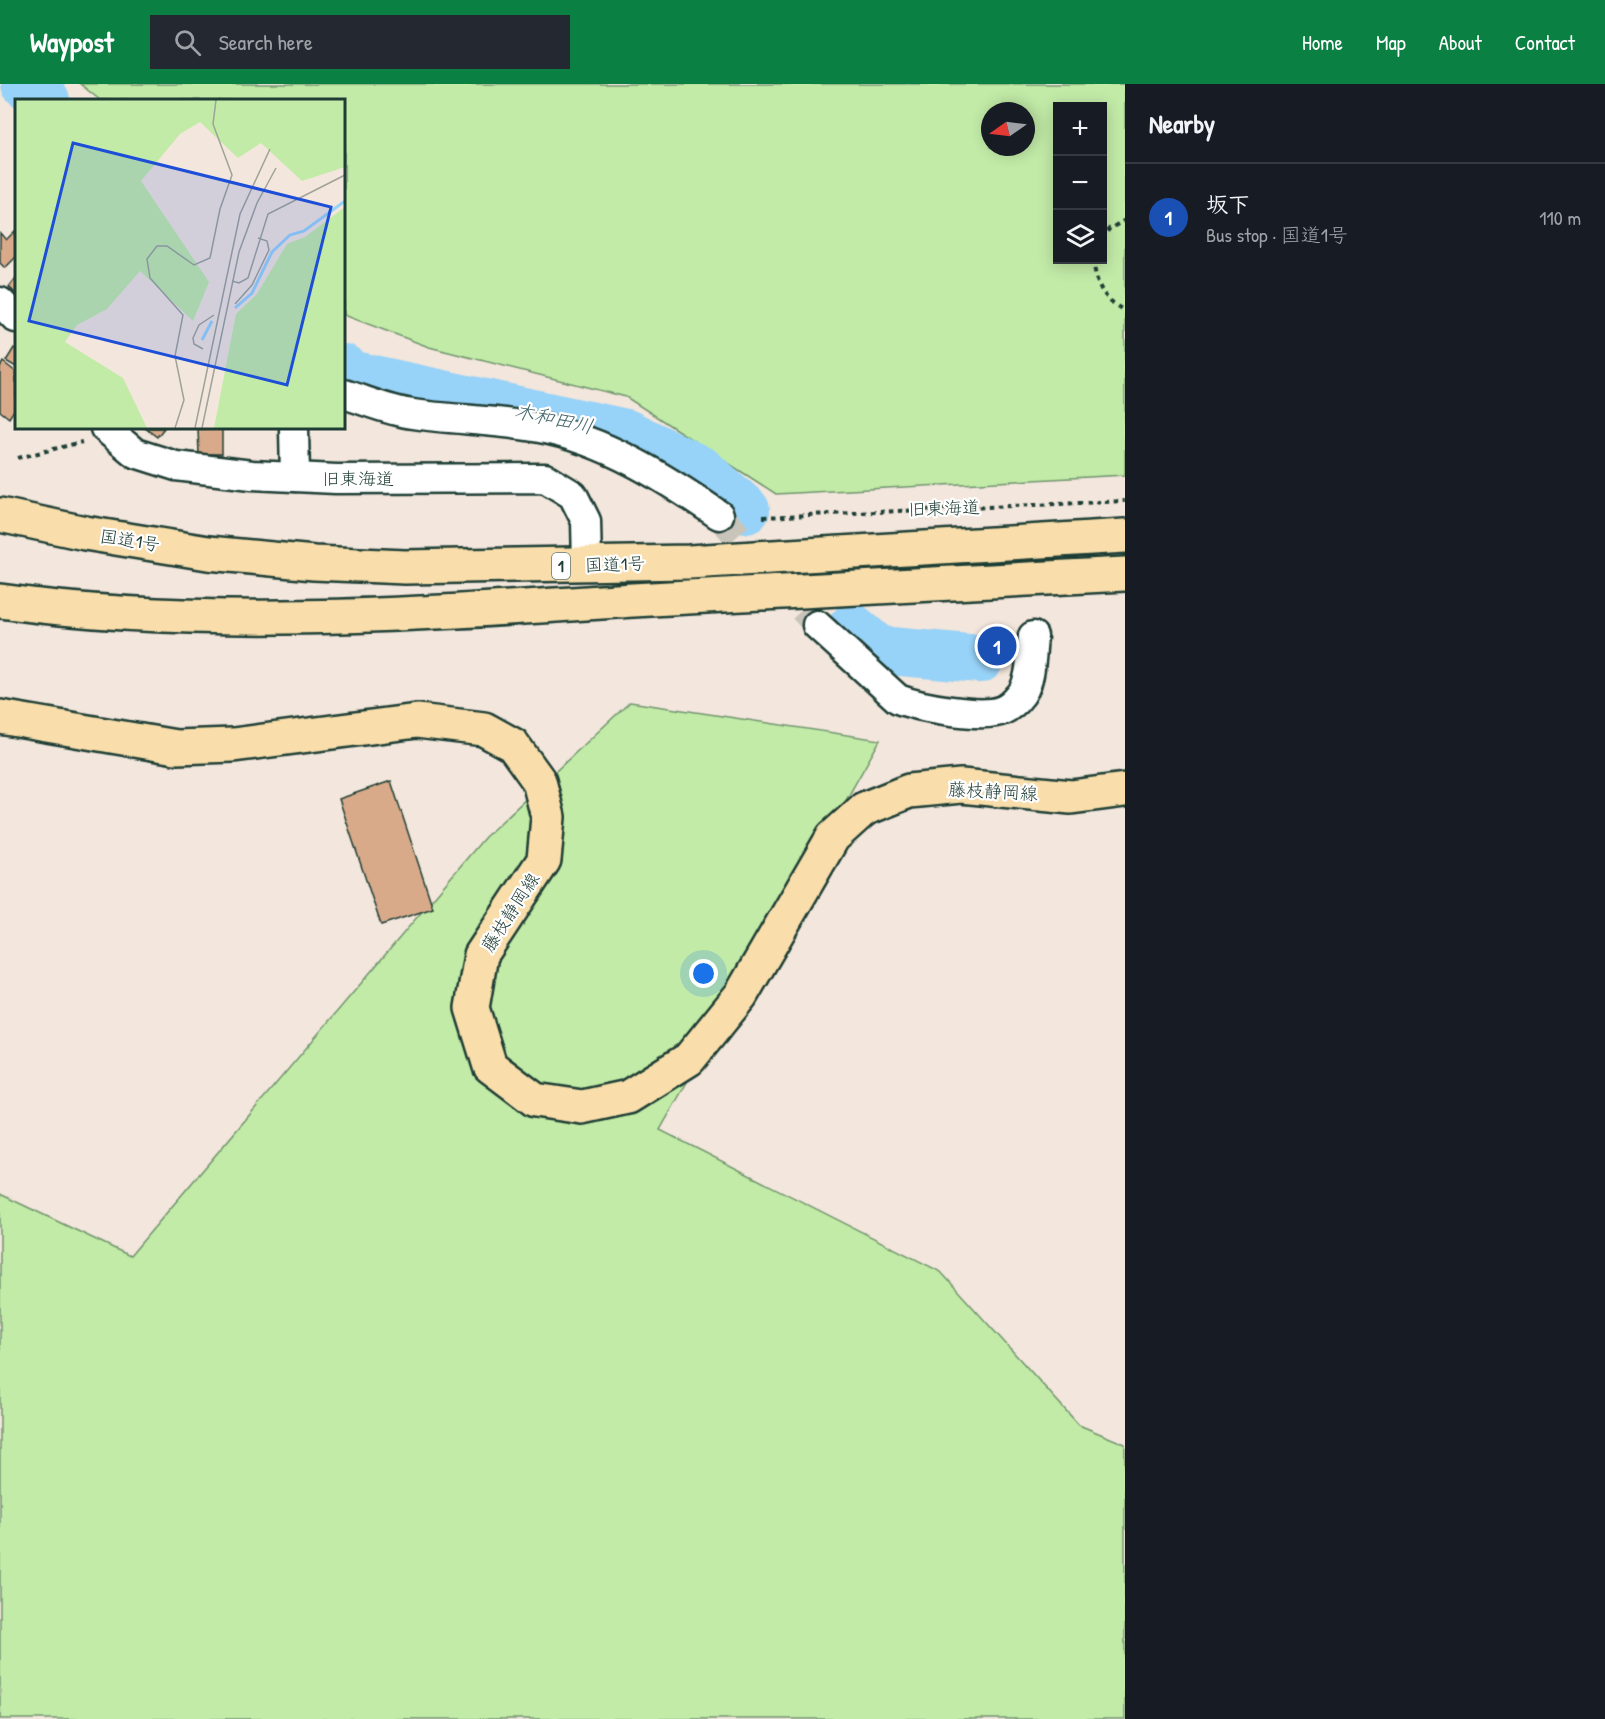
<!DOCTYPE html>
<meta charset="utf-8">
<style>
:root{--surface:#171b24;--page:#242831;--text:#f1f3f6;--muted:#9ea1a6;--line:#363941;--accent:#0b8043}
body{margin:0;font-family:"Patrick Hand","Klee One",sans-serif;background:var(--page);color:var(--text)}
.controls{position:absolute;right:18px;top:18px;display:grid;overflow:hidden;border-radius:0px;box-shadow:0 3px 15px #0003}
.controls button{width:54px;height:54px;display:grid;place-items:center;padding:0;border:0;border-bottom:2px solid var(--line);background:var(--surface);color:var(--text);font:30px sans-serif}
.compass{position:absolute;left:981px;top:18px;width:54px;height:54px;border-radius:50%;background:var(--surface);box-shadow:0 3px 15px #0003;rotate:256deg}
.you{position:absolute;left:704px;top:890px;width:21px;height:21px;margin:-15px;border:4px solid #fff;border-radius:50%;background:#1a73e8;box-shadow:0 0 0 9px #1a73e833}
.badge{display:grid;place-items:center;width:39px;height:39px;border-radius:50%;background:var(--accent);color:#fff;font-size:20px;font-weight:700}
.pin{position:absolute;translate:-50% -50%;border:3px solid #fff;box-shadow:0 2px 6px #0006}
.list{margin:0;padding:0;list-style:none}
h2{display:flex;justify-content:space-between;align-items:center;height:78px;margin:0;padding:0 24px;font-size:26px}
h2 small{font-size:20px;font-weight:400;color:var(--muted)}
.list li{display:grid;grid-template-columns:39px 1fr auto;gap:18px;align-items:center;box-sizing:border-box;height:108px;padding:0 24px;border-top:2px solid var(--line)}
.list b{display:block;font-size:22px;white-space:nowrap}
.list p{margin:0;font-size:20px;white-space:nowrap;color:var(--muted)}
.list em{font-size:20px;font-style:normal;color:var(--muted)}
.icon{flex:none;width:33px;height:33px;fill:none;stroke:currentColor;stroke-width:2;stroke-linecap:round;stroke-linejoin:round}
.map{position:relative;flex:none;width:1125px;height:1635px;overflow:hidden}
header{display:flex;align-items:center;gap:36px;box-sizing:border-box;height:84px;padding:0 30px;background:var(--accent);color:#fff}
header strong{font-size:28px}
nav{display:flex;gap:33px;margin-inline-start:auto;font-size:21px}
.search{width:420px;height:54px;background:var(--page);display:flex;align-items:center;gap:15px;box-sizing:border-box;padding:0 21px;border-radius:0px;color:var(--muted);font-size:22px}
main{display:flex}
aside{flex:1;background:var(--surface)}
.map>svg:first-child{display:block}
.green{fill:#c2eba7;stroke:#70946e;stroke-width:1.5;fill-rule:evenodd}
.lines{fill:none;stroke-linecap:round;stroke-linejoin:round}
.river{stroke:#97d2f8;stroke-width:48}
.building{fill:#d8aa8a;stroke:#1f3d34;stroke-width:1.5}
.minor-tunnel{stroke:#c9c4ba;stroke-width:28;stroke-dasharray:28 14;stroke-linecap:butt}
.minor-casing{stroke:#1f3d34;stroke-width:33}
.major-casing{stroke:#1f3d34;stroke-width:38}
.highway-casing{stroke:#1f3d34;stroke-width:38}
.path{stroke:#1f3d34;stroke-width:4;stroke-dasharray:4.5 4.5;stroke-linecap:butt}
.minor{stroke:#fff;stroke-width:28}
.major{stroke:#f9deab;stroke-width:33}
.highway{stroke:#f9deab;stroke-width:33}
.labels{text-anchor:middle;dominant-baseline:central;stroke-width:4.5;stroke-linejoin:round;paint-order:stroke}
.shield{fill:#fff;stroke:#627771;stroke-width:1.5}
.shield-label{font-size:16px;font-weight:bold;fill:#1f3d34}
.street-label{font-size:18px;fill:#1f3d34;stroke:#fff}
.water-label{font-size:20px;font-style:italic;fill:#3d6265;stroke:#fff}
.inset-river{fill:none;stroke:#97d2f8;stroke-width:3}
.inset-road{fill:none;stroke:#9ea299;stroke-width:1.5}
.view{fill:#1d4ed8;fill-opacity:0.15;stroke:#1d4ed8;stroke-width:3}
.inset-edge{fill:none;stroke:#1f3d34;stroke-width:3}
</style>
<header>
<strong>Waypost</strong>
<div class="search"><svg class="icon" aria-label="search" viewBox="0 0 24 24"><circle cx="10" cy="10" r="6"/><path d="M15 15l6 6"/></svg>Search here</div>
<nav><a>Home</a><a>Map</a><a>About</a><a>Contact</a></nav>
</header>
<main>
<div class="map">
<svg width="1125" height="1635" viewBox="0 0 1125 1635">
<rect width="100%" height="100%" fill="#f3e6dc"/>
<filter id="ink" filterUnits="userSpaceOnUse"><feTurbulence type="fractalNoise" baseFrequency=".0167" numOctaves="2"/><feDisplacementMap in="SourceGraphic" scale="12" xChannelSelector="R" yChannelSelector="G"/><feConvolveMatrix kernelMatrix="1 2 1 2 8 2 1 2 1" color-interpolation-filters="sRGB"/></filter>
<g filter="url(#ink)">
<!-- green -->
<g class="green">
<path d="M80,0H1125V391L776,410L626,313L429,263L344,231V16H100ZM1058,22H1102V176H1058ZM990,27H1026V63H990Z"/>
<path d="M630,618L880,656L660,1046L941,1188L1079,1341L1125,1360V1635H0V1110L130,1172L485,753Z"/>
</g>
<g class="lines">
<!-- river -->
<g class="river">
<path d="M25,0L46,16"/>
<path d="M344,284L354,291L626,349L701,386L746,426"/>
<path d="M852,543L879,566L980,575"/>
</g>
</g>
<!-- building -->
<g class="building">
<path d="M15,147L16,173L5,184L0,179V149L6,156Z"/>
<path d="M16,194V210L9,203Z"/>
<path d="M14,264L16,266V283L6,277Z"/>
<path d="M3,278L16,288V323L9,334L0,327V283Z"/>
<path d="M145,344H164L157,353Z"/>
<path d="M222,344V370H199L198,345Z"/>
<path d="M391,697L433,824L381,841L339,715Z"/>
</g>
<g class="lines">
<!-- minor-tunnel -->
<path class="minor-tunnel" d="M719,431L817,541"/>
<defs>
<g id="minor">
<path d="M0,218L16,234"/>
<path d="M344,310C367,317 389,327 413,330C455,336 498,336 540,344C605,356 665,394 719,431"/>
<path d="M105,344L135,369L176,382L252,391L336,395L545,394L573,411L586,437L587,481"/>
<path d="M294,344L295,393"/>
<path d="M817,541L898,615C919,623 983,635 1003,626C1008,624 1015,618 1018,614C1032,600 1031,571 1033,552"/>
</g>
<path id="major" d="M0,633L176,663L233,661L417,637L484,645L513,661L539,697L548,733L544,776L481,871L472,924L490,982L535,1016L582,1023L628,1013L689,975L741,911L833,753L864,725L909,707L961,702L1071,713L1125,706"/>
<g id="highway">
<path d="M0,431L85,449L208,469L314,479L405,483L689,478L1125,452"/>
<path d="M0,517C209,546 423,530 633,516C797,506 961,499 1125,490"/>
</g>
</defs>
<!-- minor casing -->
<use href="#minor" class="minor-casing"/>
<!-- major casing -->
<use href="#major" class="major-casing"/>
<!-- highway casing -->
<use href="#highway" class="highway-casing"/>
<!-- path -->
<g class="path">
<path d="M1102,155L1109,145L1125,136"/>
<path d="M1093,176C1097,202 1101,213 1125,227"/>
<path d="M18,374L82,358"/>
<path d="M763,433L1125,417"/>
</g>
<!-- minor -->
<use href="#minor" class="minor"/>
<!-- major -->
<use href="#major" class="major"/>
<!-- highway -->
<use href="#highway" class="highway"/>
</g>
</g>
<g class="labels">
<!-- shield labels -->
<rect class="shield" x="552" y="469" width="18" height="26" rx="4.5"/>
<g class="shield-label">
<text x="561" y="482">1</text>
</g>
<!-- street labels -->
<g class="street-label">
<text x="358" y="394">旧東海道</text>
<text transform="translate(944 424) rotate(-2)">旧東海道</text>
<text transform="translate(130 456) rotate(9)">国道1号</text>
<text transform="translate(615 480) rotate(-2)">国道1号</text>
<text transform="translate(993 707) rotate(3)">藤枝静岡線</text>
<text transform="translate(510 828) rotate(-57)">藤枝静岡線</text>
</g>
<!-- water labels -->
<g class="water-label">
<text transform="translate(554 334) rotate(12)">木和田川</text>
</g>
</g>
<!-- overview -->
<g transform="translate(15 15)">
<rect width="330" height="330" fill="#f3e6dc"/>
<path d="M0,1H330V68L287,82L246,44L223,59L185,23L165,35L126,82L194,183L178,222L125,172L92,210L62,226L50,243L108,279L132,329H0ZM330,108V329H199L221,215L242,195L272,145L290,138Z" fill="#c2eba7"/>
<path class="inset-river" d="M220,209L237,194L257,153L275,136L289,132L330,102M187,241L197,222"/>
<path class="inset-road" d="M217,182L224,184L233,179L253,115L330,76M220,205L237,186L254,151L252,142L243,139M188,250L179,245L178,239L184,226L199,216M160,329L169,301L160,257L168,216L135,179L132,160L142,147H152L179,166L195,159L205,110L217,76L198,25L201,1M180,329L225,115L255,50M187,329L224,153L242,104L261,69"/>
<path class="view" d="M58,44L316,108L272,286L14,222Z"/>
<rect width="330" height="330" class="inset-edge"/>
</g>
</svg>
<div class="controls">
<button>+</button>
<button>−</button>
<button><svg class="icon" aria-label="layers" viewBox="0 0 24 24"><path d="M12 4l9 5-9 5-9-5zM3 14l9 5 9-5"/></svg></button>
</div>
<svg class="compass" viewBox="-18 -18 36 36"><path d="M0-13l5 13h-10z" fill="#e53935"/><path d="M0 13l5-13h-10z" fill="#9ea1a6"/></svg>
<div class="you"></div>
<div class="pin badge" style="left:997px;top:562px;background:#1a4fb4">1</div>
</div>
<aside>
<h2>Nearby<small></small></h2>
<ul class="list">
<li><span class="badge" style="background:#1a4fb4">1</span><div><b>坂下</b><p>Bus stop · 国道1号</p></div><em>110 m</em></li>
</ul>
</aside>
</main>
